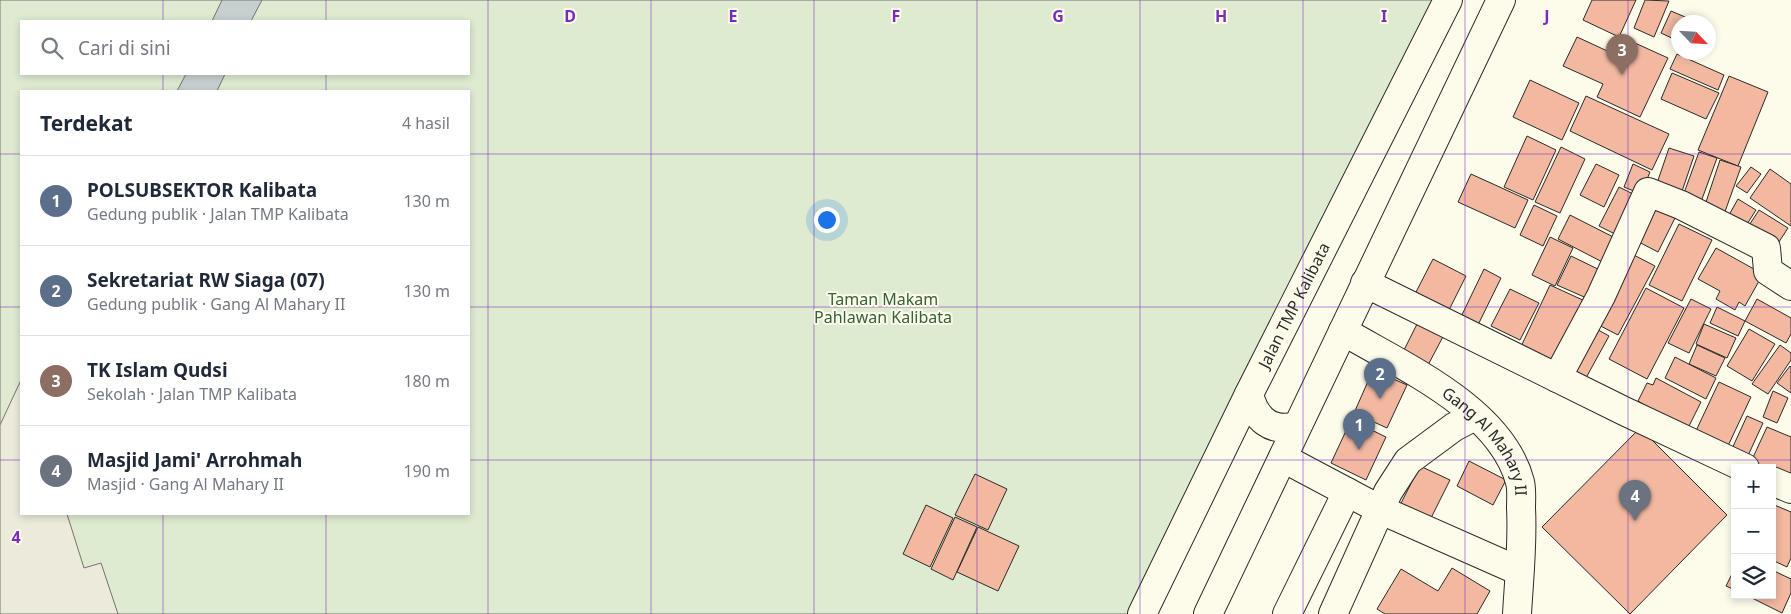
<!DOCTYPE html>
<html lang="id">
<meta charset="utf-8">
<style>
:root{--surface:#fff;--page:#f2f2f3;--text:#1f2937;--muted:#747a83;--line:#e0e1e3;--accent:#c62828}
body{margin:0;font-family:"Noto Sans",sans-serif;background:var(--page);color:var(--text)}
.controls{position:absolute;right:15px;bottom:15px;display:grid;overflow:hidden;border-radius:0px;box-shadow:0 2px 8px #0003}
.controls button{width:45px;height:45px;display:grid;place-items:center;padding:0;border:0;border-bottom:1px solid var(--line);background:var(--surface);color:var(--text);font:25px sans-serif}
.compass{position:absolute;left:1671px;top:15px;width:45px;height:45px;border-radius:50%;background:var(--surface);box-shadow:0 2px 8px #0003;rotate:115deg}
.you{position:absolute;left:826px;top:219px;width:18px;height:18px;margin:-12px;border:4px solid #fff;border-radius:50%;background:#1a73e8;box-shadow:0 0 0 8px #1a73e833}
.badge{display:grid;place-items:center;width:32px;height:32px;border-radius:50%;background:var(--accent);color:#fff;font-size:16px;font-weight:700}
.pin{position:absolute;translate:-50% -41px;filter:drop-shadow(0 1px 2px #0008)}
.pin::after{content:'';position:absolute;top:26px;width:18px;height:15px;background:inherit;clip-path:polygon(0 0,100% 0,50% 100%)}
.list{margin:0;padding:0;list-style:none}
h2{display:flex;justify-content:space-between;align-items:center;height:65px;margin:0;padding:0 20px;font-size:21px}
h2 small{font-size:16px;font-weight:400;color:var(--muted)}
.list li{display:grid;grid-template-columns:32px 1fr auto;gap:15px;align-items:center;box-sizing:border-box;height:90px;padding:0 20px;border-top:1px solid var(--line)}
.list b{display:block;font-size:19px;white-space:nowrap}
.list p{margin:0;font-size:16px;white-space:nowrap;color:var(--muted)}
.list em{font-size:16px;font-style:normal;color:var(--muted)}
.icon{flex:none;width:28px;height:28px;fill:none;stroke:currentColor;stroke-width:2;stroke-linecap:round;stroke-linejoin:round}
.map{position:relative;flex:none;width:1791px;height:614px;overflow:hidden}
.search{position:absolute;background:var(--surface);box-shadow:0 2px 8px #0003;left:20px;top:20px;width:450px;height:55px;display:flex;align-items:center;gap:12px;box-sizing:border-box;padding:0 18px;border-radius:0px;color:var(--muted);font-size:19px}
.panel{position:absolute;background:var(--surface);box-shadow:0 2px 8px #0003;left:20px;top:90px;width:450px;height:425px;border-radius:0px}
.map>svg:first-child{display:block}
.green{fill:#deebd1;stroke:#74746e;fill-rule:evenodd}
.parking{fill:#eceadb;stroke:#74746e}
.water{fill:#c7d0d0;stroke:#74746e}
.building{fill:#f2b8a0;stroke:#2b2b2b}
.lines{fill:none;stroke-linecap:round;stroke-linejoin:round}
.minor-casing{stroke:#2b2b2b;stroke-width:30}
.major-casing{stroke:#2b2b2b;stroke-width:30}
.minor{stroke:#fdfbea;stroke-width:28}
.major{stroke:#fdfbea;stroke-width:28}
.grid{fill:none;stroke:#7b2cbf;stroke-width:1;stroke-opacity:0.55}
.labels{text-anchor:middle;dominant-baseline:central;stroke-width:4;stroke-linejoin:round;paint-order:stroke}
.park-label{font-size:16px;fill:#34623c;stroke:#fdfbea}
.street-label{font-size:16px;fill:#2b2b2b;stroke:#fdfbea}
.grid-label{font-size:16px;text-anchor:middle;font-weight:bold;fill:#7b2cbf;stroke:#fdfbea;stroke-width:4;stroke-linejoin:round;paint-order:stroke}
</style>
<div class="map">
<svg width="1791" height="614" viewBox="0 0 1791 614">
<rect width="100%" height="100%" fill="#fdfbea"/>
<!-- green -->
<path class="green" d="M0,0H1448L1144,614H0ZM21,21H469V74H21ZM21,91H469V514H21Z"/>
<!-- parking -->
<path class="parking" d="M21,380V514H67L84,568L101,563L118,614H0V425Z"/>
<!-- water -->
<g class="water">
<path d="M222,0H262L251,21H212Z"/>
<path d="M186,74H225L217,91H177Z"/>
</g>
<!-- building -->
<g class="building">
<path d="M1592,0H1636L1619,37L1583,20Z"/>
<path d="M1645,0L1669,1L1654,37L1634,28Z"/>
<path d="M1671,11L1697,22H1678V41L1661,33Z"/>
<path d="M1577,37L1616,55L1624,38L1668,58L1640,117L1597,97L1603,84L1563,66Z"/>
<path d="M1677,54L1724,75L1718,90L1670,69Z"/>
<path d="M1672,73L1719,93L1706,119L1661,99Z"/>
<path d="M1729,76L1768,92L1738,166L1698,150Z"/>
<path d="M1530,80L1579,103L1562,140L1513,117Z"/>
<path d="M1586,96L1669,134L1652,170L1570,131Z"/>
<path d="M1527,136L1556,150L1533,200L1504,187Z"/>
<path d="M1561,147L1585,159L1560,213L1535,202Z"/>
<path d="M1669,148L1694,156L1679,200L1654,192Z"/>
<path d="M1699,152L1717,158L1698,210L1684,193Z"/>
<path d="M1720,160L1741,167L1722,220L1702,214Z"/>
<path d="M1596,164L1619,175L1604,207L1580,195Z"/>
<path d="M1633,164L1650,172L1641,194L1624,187Z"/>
<path d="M1751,167L1761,174L1747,193L1736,186Z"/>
<path d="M1770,169L1791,184V226L1750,198Z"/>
<path d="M1471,174L1528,200L1515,228L1458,202Z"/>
<path d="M1619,187L1637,196L1617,235L1599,226Z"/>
<path d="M1652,199L1678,212L1658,252L1633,239Z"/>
<path d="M1738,199L1756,210L1742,232L1725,222Z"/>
<path d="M1534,205L1557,216L1543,246L1520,235Z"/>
<path d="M1759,210L1788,228L1775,248L1746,230Z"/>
<path d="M1570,215L1625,243L1612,267L1558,239Z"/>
<path d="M1679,224L1712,240L1682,301L1649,285Z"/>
<path d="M1550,237L1573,248L1555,286L1532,275Z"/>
<path d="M1716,248L1763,274L1745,306L1739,302L1735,310L1716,299L1720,291L1698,279Z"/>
<path d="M1628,252L1655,266L1618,335L1591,321Z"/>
<path d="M1571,256L1604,272L1591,300L1557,285Z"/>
<path d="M1433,259L1466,276L1448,312L1415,294Z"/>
<path d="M1484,269L1501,278L1476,329L1459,321Z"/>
<path d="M1550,285L1587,302L1555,373L1517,355Z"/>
<path d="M1646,288L1684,308L1647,379L1609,359Z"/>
<path d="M1510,289L1539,303L1520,340L1491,326Z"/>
<path d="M1691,299L1711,309L1689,353L1668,343Z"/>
<path d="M1757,299L1791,318V334L1786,343L1745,321Z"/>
<path d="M1717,307L1745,321L1738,336L1710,323Z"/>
<path d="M1420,318L1446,331L1427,367L1402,354Z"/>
<path d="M1704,324L1736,338L1727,358L1696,344Z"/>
<path d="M1593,327L1609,336L1581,387L1564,378Z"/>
<path d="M1749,329L1775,344L1752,381L1727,366Z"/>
<path d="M1697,345L1725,358L1716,376L1689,364Z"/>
<path d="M1780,345L1791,353V360L1768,394L1752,384Z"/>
<path d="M1675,357L1716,378L1706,399L1665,378Z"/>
<path d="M1790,366L1791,367V393L1777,383Z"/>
<path d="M1373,370L1407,385L1387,428L1354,413Z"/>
<path d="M1656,378L1701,402L1684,436L1639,413L1643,404L1638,401L1647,383L1653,385Z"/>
<path d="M1719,382L1751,397L1726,450L1694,435Z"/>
<path d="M1773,391L1788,398L1777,423L1763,417Z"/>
<path d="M1747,416L1763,423L1746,460L1730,453Z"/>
<path d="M1351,420L1386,437L1366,480L1331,463Z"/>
<path d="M1767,427L1791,437V482L1772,468H1758L1750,464Z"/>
<path d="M1640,428L1727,515L1630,614L1542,527Z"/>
<path d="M1469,461L1506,480L1493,505L1457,486Z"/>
<path d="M1420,466L1450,480L1429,522L1399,507Z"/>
<path d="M975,474L1007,489L988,530L955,515Z"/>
<path d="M1772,504L1791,512V558L1787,567L1772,560Z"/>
<path d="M926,505L953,518L930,567L903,554Z"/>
<path d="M955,517L977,527L953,580L931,569Z"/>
<path d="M978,527L1019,546L998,591L957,572Z"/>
<path d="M1452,568L1490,591L1477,614H1385L1377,609L1401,569L1438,591Z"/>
<path d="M1735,568V590L1726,586Z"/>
<path d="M1772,570L1791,579V593L1782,613L1746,595H1772Z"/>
</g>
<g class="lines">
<defs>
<g id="minor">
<path d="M1365,283L1624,411L1745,468"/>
<path id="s1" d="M1343,331C1402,366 1501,409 1520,482C1522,490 1521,500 1521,508C1523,543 1519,579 1517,614"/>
<path d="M1557,378L1601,296L1648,192L1681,205L1766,248L1768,271L1791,286"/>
<path d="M1283,458L1381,510L1519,571"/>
<path d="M1772,481L1791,489"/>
<path d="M1287,614L1347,492"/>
<path d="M1333,614L1388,492L1408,461L1454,427L1475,416"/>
</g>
<g id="major">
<path d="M1249,394C1255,419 1271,433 1297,426"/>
<path id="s2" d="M1142,614L1249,394L1448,0"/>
<path d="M1208,614L1501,0"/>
</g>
</defs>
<!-- minor casing -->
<use href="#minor" class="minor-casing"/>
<!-- major casing -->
<use href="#major" class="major-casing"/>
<!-- minor -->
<use href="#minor" class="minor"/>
<!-- major -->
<use href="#major" class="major"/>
</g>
<!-- grid -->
<path class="grid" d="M163,0V21M326,0V21M488,0V614M651,0V614M814,0V614M977,0V614M1140,0V614M1303,0V614M1465,0V614M1628,0V614M163,74V91M326,74V91M0,154H21M469,154H1791M0,307H21M469,307H1791M0,460H21M469,460H1791M163,514V614M326,514V614"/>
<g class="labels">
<!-- park labels -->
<g class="park-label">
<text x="883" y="299">Taman Makam<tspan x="883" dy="18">Pahlawan Kalibata</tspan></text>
</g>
<!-- street labels -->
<g class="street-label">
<text stroke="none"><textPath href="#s2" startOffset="344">Jalan TMP Kalibata</textPath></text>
<text stroke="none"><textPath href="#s1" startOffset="185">Gang Al Mahary II</textPath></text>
</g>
</g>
<g class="grid-label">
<text x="570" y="22">D</text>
<text x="733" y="22">E</text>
<text x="896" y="22">F</text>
<text x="1058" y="22">G</text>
<text x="1221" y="22">H</text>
<text x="1384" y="22">I</text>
<text x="1547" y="22">J</text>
<text x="16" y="543">4</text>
</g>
</svg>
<div class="controls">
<button>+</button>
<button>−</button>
<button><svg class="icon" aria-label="layers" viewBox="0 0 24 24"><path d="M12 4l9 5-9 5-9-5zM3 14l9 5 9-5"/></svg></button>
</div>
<svg class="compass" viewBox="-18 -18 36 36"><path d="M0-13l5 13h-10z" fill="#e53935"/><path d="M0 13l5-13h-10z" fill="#747a83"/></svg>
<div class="you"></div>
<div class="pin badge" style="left:1359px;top:450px;background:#5c6f8a">1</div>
<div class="pin badge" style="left:1380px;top:399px;background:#5c6f8a">2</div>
<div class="pin badge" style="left:1622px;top:75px;background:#8d6e63">3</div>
<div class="pin badge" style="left:1635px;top:521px;background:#6b7280">4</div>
<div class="search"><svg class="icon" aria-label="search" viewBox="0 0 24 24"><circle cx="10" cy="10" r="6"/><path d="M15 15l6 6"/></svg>Cari di sini</div>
<section class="panel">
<h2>Terdekat<small>4 hasil</small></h2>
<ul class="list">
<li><span class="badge" style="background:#5c6f8a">1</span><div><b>POLSUBSEKTOR Kalibata</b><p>Gedung publik · Jalan TMP Kalibata</p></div><em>130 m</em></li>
<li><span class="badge" style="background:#5c6f8a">2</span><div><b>Sekretariat RW Siaga (07)</b><p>Gedung publik · Gang Al Mahary II</p></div><em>130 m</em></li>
<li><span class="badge" style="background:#8d6e63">3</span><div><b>TK Islam Qudsi</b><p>Sekolah · Jalan TMP Kalibata</p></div><em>180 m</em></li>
<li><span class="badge" style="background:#6b7280">4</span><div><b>Masjid Jami' Arrohmah</b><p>Masjid · Gang Al Mahary II</p></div><em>190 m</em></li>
</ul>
</section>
</div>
